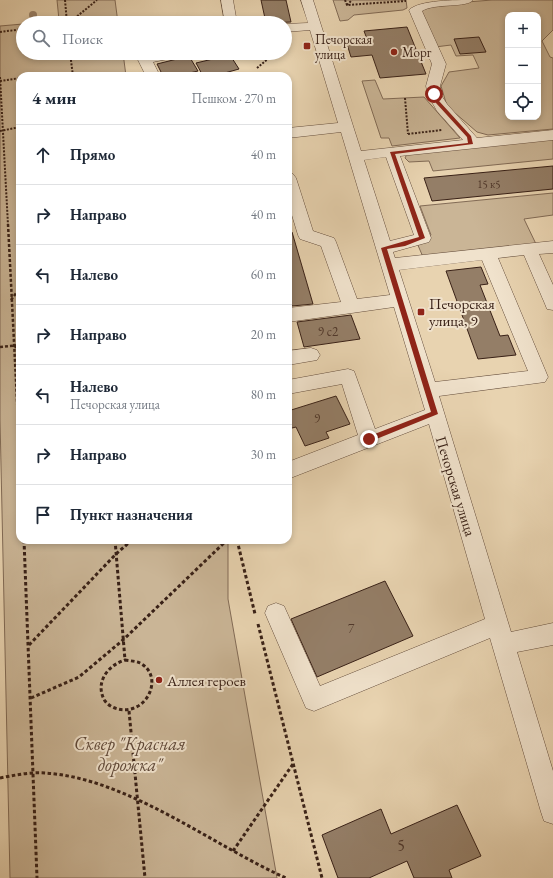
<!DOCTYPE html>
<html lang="ru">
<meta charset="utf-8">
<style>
:root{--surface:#fff;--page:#f6f6f7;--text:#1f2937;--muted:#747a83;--line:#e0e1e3}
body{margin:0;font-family:"EB Garamond",serif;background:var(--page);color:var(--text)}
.controls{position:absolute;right:12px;top:12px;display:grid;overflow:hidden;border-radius:8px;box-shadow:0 2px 6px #0003}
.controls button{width:36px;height:36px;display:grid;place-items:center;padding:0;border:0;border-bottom:1px solid var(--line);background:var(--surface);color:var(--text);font:20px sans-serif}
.stop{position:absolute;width:12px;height:12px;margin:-9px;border:3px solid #8f2418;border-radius:50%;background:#fff}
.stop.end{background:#8f2418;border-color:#fff;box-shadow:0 1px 4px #0008}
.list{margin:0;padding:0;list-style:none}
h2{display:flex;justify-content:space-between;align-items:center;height:52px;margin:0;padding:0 16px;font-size:17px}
h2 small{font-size:13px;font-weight:400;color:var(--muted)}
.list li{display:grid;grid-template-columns:26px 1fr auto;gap:12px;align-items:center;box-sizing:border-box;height:60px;padding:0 16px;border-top:1px solid var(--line)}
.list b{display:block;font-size:15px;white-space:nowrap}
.list p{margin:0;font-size:13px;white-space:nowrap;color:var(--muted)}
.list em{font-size:13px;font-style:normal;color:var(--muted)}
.icon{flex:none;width:22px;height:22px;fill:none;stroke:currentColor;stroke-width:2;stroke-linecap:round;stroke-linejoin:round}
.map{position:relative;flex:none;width:553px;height:878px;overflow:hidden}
.search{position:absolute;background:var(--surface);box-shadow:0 2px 6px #0003;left:16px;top:16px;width:276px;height:44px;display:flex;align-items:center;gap:10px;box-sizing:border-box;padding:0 14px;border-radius:22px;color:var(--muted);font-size:15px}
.panel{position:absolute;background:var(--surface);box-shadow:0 2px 6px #0003;left:16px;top:72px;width:276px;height:472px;border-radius:12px}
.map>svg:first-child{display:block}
.green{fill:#cab596;stroke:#826b56;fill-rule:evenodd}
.building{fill:#947e67;stroke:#392117}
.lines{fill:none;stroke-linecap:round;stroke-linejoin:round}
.minor-casing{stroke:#654e3d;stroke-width:1}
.path-far2{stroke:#392117;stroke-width:2;stroke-dasharray:2 1.5;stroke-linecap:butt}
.path-far1{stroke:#392117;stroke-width:2.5;stroke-dasharray:3 2;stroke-linecap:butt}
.path{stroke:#392117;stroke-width:3;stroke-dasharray:3.5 2.5;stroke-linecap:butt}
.minor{fill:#f0e2cc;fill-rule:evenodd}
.tree{fill:#9c856d}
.route{fill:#8f2418}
.poi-dot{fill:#8f2418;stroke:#f0e2cc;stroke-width:1.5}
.labels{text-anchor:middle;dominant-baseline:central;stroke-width:4;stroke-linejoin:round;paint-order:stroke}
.far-number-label{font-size:11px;fill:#50382b}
.far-poi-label{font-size:13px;fill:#392117;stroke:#f0e2cc;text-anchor:start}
.number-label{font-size:13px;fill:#50382b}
.poi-label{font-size:15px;fill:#392117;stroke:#f0e2cc;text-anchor:start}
.street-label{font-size:15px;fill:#392117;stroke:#f0e2cc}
.near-number-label{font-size:16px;fill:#50382b}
.near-park-label{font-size:18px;font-style:italic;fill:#5d4637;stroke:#f0e2cc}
</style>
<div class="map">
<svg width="553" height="878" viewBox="0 0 553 878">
<rect width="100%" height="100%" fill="#e8d3b0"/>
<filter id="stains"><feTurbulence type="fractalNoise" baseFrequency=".005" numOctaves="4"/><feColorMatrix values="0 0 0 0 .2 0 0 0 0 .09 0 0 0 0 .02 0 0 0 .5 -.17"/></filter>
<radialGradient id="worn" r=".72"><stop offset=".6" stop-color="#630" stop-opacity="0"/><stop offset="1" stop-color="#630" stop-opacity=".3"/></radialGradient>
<!-- green -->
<g class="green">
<path d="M57,0H115L118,23H32L59,20Z"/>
<path d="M333,0H406L407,8L403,10L354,15L348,20L340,21Z"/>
<path d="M492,0H553V30L542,41L550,57L553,58V129L488,135L477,132L447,106L441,86L449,72L479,68L473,55L456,56L451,45L435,47L419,11L430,5ZM508,15H538V117H508Z"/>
<path d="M23,24V53H123L126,76H20V540H228V599L277,878H10L0,419V26Z"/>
<path d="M375,80L383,99L424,97L460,138L392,146L389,138H381L362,81Z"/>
<path d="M553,139V159L433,171L429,161L409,162L405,158L407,154Z"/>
<path d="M553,193V215L524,219L536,244L423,257L417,243L431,235L420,206Z"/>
</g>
<!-- building -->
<g class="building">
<path d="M261,0H286L291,22L266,23Z"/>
<path d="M407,27L426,74L380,78L372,55L351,57L346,41L367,39L364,31Z"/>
<path d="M479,37L486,52L460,54L454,39Z"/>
<path d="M230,55L239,69L221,74L223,76H203L196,63Z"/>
<path d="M189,56L198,71L177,76H163L157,64Z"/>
<path d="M553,166V189L432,201L424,178Z"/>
<path d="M288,232H292L313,304L292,306L290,301H288Z"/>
<path d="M481,267L488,284L480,285L500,336L508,335L516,355L478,359L446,271Z"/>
<path d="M351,315L360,339L304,347L297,322Z"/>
<path d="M336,396L350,424L326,432L329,438L305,446L296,427L288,429V411Z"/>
<path d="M385,581L413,636L317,677L291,619Z"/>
<path d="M457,805L481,856L449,870L452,878H414L407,861L369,878H338L322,835L381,809L391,834Z"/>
</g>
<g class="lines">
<defs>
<g id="minor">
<path d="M221,0H233L237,23H225Z"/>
<path d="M301,0H313L361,151L463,140L437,111L428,95L426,86L432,64L409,10C419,0 456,0 473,0C468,8 434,3 422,11L446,64L440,86L441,95L447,104L477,138L553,130V140L400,156L431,238L429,242L393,252L395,258L553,241V253L539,254L553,285V310L547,309L545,304L524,255L498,258L548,377L545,382L439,396L511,632L553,623V645L517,652L553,771V824L544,821L541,812L490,638L314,711L306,708L265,613L268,606L276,603L284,606L320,686L485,619L429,424L288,479V462L358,435L342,384L288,394V380L348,369L354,371L375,429L425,410L394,307L288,322V308L341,302L321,246L300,239L298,235L288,202V173L293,174L296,178L313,231L334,238L336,242L357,299L390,295L341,132L288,138V128L338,123L310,30L285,32V24L308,23ZM386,157L414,235L390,241L364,160ZM482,260L528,371L435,382L399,270Z"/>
<path d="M159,53H185L183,56L153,62L160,76H146L138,60L140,57Z"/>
<path d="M311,348L317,350L320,355L317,360L288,365V351Z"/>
</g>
</defs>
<!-- minor casing -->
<use href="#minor" class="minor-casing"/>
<!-- path-far2 -->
<g class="path-far2">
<path d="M65,0L67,23"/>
<path d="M345,0L347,5L406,1"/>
<path d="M347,5L352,0"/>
<path d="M69,23L97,0"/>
<path d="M0,32L23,29"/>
<path d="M285,45L290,41"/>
<path d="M70,53L73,76"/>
<path d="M257,68L275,53"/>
<path d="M39,76L64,73"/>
<path d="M0,77L8,225"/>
<path d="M0,81L20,78"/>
<path d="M405,98L408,134"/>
<path d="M0,131L20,127"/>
<path d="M408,134L442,130"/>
</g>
<!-- path-far1 -->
<g class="path-far1">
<path d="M8,224L20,459"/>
<path d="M11,300L20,288"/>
<path d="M14,346L20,349"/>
<path d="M0,347L20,345"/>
</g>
<!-- path -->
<g class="path">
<path d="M24,540L37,878"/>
<path d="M115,540L125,660"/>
<path d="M237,540L255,614"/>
<path d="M258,624L322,878"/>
<path d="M29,645L116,554L132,540"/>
<path d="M125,660C130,661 136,661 140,663C165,676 147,716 118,709C113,708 108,705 105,701C94,683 108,665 125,660Z"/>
<path d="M31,698L79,677L123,640L227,540"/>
<path d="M129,711L145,878"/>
<path d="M0,778C15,775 30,772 45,773C127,778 212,845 286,878"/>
<path d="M233,851L293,764"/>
</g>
<!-- minor -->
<use href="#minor" class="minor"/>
</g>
<!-- trees -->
<circle class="tree" cx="33" cy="15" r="4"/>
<!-- route -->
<path class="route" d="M434,92L439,101L471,136L473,144L395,154L425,238L405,246L387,249L438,414L369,442L367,441V437L431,412L381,248L419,237L390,152L468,143L467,137L436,103L431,94Z"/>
<!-- markers -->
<g class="poi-dot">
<rect x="303" y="42" width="8" height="8" rx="2"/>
<circle cx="394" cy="52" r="4"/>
<rect x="417" y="308" width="8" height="8" rx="2"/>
<circle cx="159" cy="680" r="4"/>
</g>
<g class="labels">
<!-- far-number labels -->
<g class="far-number-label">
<text x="489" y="184">15 к5</text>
</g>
<!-- far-poi labels -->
<g class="far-poi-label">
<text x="315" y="39">Печорская<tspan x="315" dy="15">улица</tspan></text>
<text x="402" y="52">Морг</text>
</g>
<!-- number labels -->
<g class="number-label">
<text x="328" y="331">9 с2</text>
<text x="317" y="418">9</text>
<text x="351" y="628">7</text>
</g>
<!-- poi labels -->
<g class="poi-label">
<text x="429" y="303">Печорская<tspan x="429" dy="17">улица, 9</tspan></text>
<text x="167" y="680">Аллея героев</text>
</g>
<!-- street labels -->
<g class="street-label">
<text transform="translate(456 486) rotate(73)">Печорская улица</text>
</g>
<!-- near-number labels -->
<g class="near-number-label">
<text x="401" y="845">5</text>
</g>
<!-- near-park labels -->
<g class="near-park-label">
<text x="130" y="743">Сквер "Красная<tspan x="130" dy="21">дорожка"</tspan></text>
</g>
</g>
<rect width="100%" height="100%" filter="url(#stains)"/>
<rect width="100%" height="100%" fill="url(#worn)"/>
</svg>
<div class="controls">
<button>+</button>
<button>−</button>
<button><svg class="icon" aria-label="locate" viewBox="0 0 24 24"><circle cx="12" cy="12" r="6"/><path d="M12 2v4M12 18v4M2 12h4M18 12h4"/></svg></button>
</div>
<div class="stop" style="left:434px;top:94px"></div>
<div class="stop end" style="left:369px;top:439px"></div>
<div class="search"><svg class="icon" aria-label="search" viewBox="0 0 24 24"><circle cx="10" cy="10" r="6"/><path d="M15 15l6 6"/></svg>Поиск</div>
<section class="panel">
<h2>4 мин<small>Пешком · 270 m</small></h2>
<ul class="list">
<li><svg class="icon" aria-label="ahead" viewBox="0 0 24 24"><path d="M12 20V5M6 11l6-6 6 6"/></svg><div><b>Прямо</b></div><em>40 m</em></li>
<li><svg class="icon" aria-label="right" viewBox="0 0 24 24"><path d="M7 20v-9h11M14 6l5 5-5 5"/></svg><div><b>Направо</b></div><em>40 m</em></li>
<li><svg class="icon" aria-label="left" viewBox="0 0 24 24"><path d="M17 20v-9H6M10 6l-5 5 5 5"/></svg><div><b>Налево</b></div><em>60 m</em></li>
<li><svg class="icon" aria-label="right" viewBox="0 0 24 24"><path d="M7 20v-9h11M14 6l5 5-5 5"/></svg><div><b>Направо</b></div><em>20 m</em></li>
<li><svg class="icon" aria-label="left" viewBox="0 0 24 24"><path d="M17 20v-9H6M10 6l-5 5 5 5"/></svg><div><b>Налево</b><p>Печорская улица</p></div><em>80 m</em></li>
<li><svg class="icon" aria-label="right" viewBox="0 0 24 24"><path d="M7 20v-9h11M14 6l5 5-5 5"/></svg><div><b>Направо</b></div><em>30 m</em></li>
<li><svg class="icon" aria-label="arrive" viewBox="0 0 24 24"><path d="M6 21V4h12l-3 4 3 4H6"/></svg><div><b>Пункт назначения</b></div></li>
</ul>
</section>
</div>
